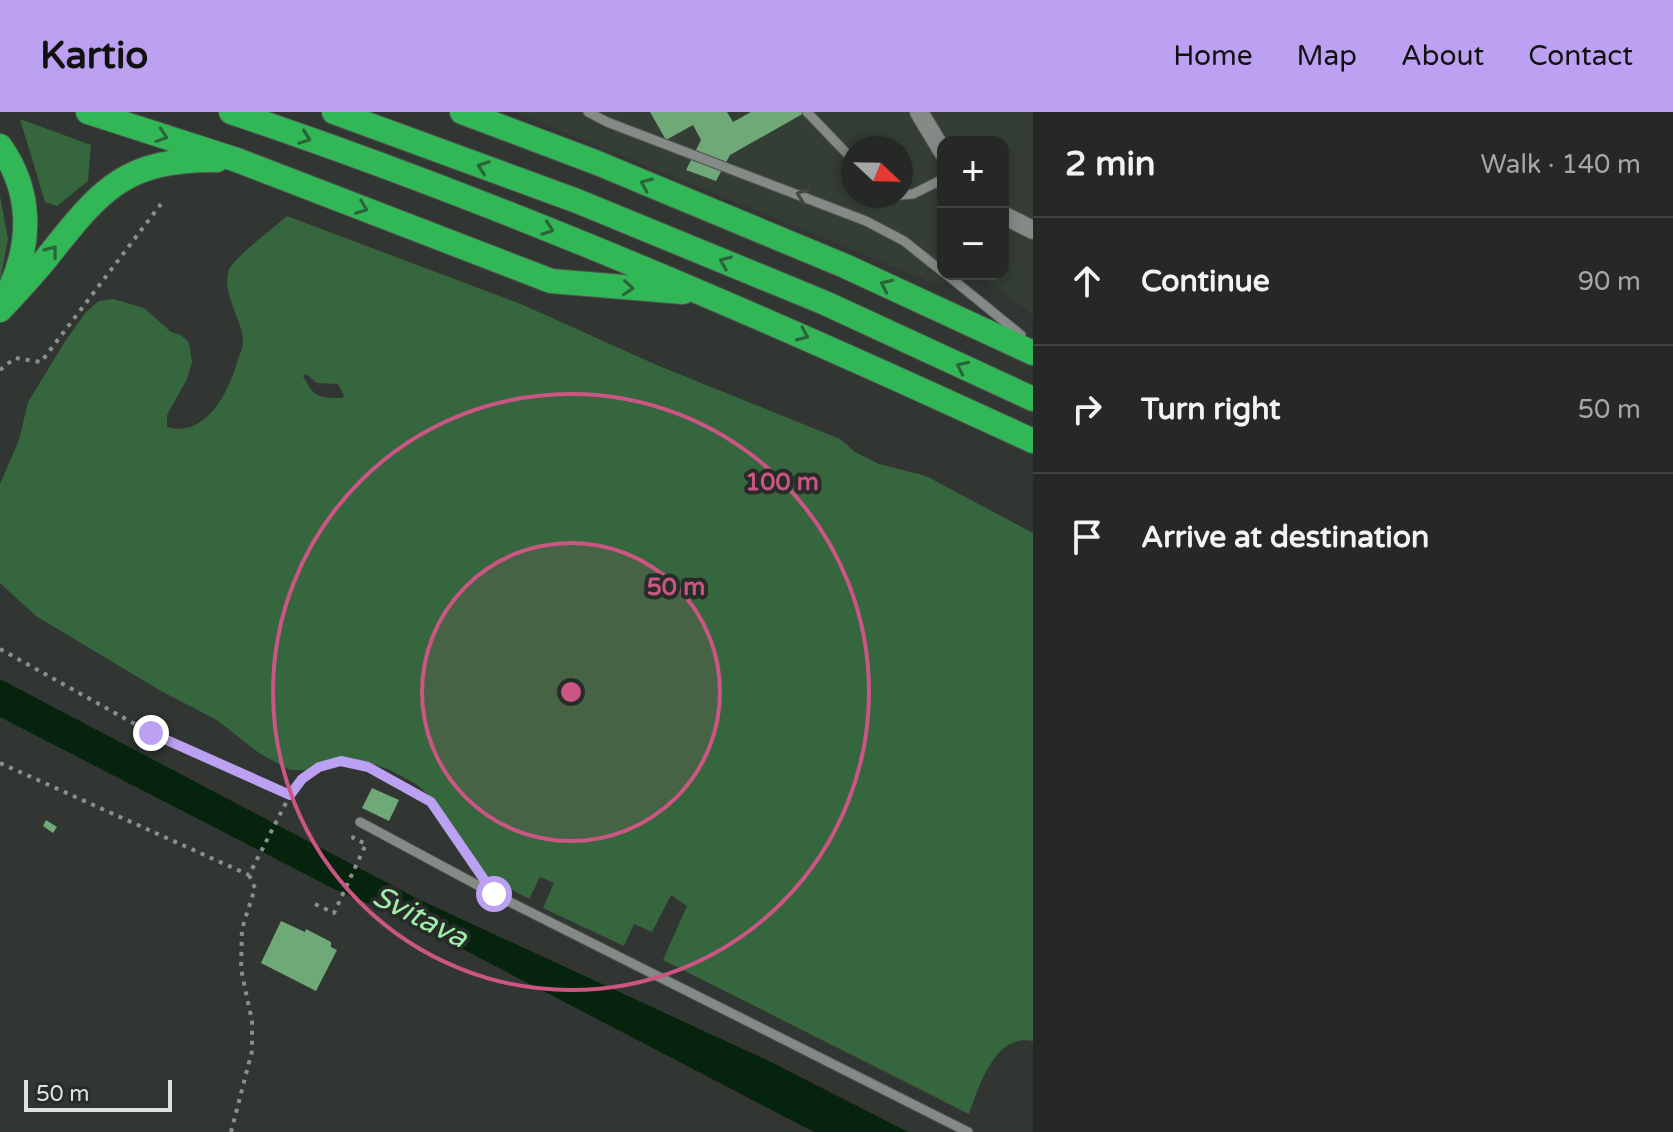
<!DOCTYPE html>
<meta charset="utf-8">
<style>
:root{--surface:#262826;--page:#2e302e;--text:#f1f3f6;--muted:#a4a6a7;--line:#424443;--accent:#bca0f2}
body{margin:0;font-family:"Varela Round",sans-serif;background:var(--page);color:var(--text)}
.controls{position:absolute;right:24px;top:24px;display:grid;overflow:hidden;border-radius:16px;box-shadow:0 4px 12px #0003}
.controls button{width:72px;height:72px;display:grid;place-items:center;padding:0;border:0;border-bottom:2px solid var(--line);background:var(--surface);color:var(--text);font:40px sans-serif}
.compass{position:absolute;left:841px;top:24px;width:72px;height:72px;border-radius:50%;background:var(--surface);box-shadow:0 4px 12px #0003;rotate:112deg}
.scale{position:absolute;left:24px;bottom:20px;width:148px;box-sizing:border-box;padding-left:8px;border:4px solid #dfe2df;border-top:0;font-size:22px;line-height:28px;white-space:nowrap;color:#dfe2df;-webkit-text-stroke:6px #282c28;paint-order:stroke}
.stop{position:absolute;width:24px;height:24px;margin:-18px;border:6px solid #bca0f2;border-radius:50%;background:#fff}
.stop.end{background:#bca0f2;border-color:#fff;box-shadow:0 2px 8px #0008}
.list{margin:0;padding:0;list-style:none}
h2{display:flex;justify-content:space-between;align-items:center;height:104px;margin:0;padding:0 32px;font-size:34px}
h2 small{font-size:26px;font-weight:400;color:var(--muted)}
.list li{display:grid;grid-template-columns:52px 1fr auto;gap:24px;align-items:center;box-sizing:border-box;height:128px;padding:0 32px;border-top:2px solid var(--line)}
.list b{display:block;font-size:30px;white-space:nowrap}
.list em{font-size:26px;font-style:normal;color:var(--muted)}
.icon{flex:none;width:44px;height:44px;fill:none;stroke:currentColor;stroke-width:2;stroke-linecap:round;stroke-linejoin:round}
.map{position:relative;flex:none;width:1033px;height:1020px;overflow:hidden}
header{display:flex;align-items:center;gap:48px;box-sizing:border-box;height:112px;padding:0 40px;background:var(--accent);color:#111}
header strong{font-size:38px}
nav{display:flex;gap:44px;margin-inline-start:auto;font-size:28px}
main{display:flex}
aside{flex:1;background:var(--surface)}
.map>svg:first-child{display:block}
.built{fill:#343e35;fill-rule:evenodd}
.green{fill:#35663e;fill-rule:evenodd}
.water{fill:#06240d}
.building{fill:#6fa977}
.lines{fill:none;stroke-linecap:round;stroke-linejoin:round}
.service-casing{stroke:#505551;stroke-width:11}
.minor-casing{stroke:#505551;stroke-width:20}
.motorway-casing{stroke:#505551;stroke-width:26}
.path{stroke:#8c908c;stroke-width:4;stroke-dasharray:4 6;stroke-linecap:butt}
.service{stroke:#848a85;stroke-width:9}
.minor{stroke:#848a85;stroke-width:18}
.motorway{stroke:#32b756;stroke-width:24}
.oneway{stroke:#2c643a}
.oneway2{stroke:#444844}
.route{stroke:#bca0f2;stroke-width:10}
.ring{fill:none;stroke:#cb5583;stroke-width:4}
.labels{text-anchor:middle;dominant-baseline:central;stroke-width:8;stroke-linejoin:round;paint-order:stroke}
.water-label{font-size:30px;font-style:italic;fill:#9eefaa;stroke:#282c28}
.centre{fill:#cb5583;stroke:#282c28;stroke-width:4}
.ring-label{font-size:24px;text-anchor:middle;font-weight:bold;fill:#cb5583;stroke:#282c28;stroke-width:8;stroke-linejoin:round;paint-order:stroke}
</style>
<header>
<strong>Kartio</strong>
<nav><a>Home</a><a>Map</a><a>About</a><a>Contact</a></nav>
</header>
<main>
<div class="map">
<svg width="1033" height="1020" viewBox="0 0 1033 1020">
<rect width="100%" height="100%" fill="#323632"/>
<!-- built -->
<path class="built" d="M514,0H1033V202L977,162H1003V30H943V162H953L941,174ZM853,36H901V84H853Z"/>
<!-- green -->
<g class="green">
<path d="M20,7L91,33L88,69L57,94L45,90Z"/>
<path d="M0,84L8,127L0,169Z"/>
<path d="M287,104L523,193L659,254L840,327L855,340L879,352L926,364L1033,421V929C995,921 979,974 969,1002L663,848L687,794L671,783L652,820L634,812L624,834L543,796L554,771L540,765L529,787L486,763L449,708L432,686L416,672L388,657L352,646L329,647L305,658H290L259,641L217,608L161,579L36,504L0,471V372L19,328L28,290L66,228L86,200L99,189L113,187L144,196L171,220L181,223L189,231L192,250L187,267L167,303V315C206,327 230,278 238,247C240,242 243,235 243,229C242,206 221,181 229,158C233,146 276,114 287,104ZM306,262L317,271L338,272L344,283L343,286C319,286 314,286 303,264Z"/>
</g>
<!-- water -->
<path class="water" d="M0,567L418,787L769,949L908,1020H814L405,807L336,778L0,605Z"/>
<!-- building -->
<g class="building">
<path d="M650,0H727L733,10L751,0H806L730,43L716,69L686,58L701,28L693,13L666,28Z"/>
<path d="M372,676L399,688L389,709L362,696Z"/>
<path d="M46,708L57,715L53,721L43,714Z"/>
<path d="M281,809L305,820L306,817L331,830V835L337,838L316,879L261,851Z"/>
</g>
<g class="lines">
<defs>
<g id="service">
<path d="M588,0L607,10L866,109L904,129L943,160"/>
<path d="M807,0L853,48"/>
<path d="M901,83L913,82L943,67"/>
<path d="M946,162L1021,223"/>
<path d="M360,710L494,782L968,1020"/>
</g>
<g id="minor">
<path d="M919,0L943,40"/>
<path d="M1003,103L1033,118"/>
</g>
<g id="motorway">
<path d="M88,0L237,48L551,169L683,180"/>
<path d="M231,0C505,92 771,208 1033,329"/>
<path d="M334,0L577,89L825,191L1033,287"/>
<path d="M462,0L595,50L845,154L1033,241"/>
<path d="M0,34C32,79 32,130 9,179"/>
<path d="M0,198C17,180 34,162 49,143C102,76 126,47 217,48"/>
</g>
</defs>
<!-- service casing -->
<use href="#service" class="service-casing"/>
<!-- minor casing -->
<use href="#minor" class="minor-casing"/>
<!-- motorway casing -->
<use href="#motorway" class="motorway-casing"/>
<!-- path -->
<g class="path">
<path d="M0,258L15,246L41,250L161,92"/>
<path d="M0,537L151,621L290,683"/>
<path d="M0,651L249,763L290,683L302,667L319,655L341,649L368,655L431,690L474,754"/>
<path d="M315,792L334,801L366,732L353,726L354,723"/>
<path d="M231,1020L252,939V909L241,857L242,817L255,776L249,763"/>
</g>
<!-- service -->
<use href="#service" class="service"/>
<!-- minor -->
<use href="#minor" class="minor"/>
<!-- motorway -->
<use href="#motorway" class="motorway"/>
</g>
<!-- one-way arrows -->
<defs><path id="oneway-chevron" d="M-2-3.5L2.5 0L-2 3.5" fill="none" stroke-width="1.6" stroke-linecap="round" stroke-linejoin="round" transform="scale(2)"/></defs>
<g class="oneway">
<use href="#oneway-chevron" transform="translate(162 24) rotate(18)"/>
<use href="#oneway-chevron" transform="translate(305 26) rotate(20)"/>
<use href="#oneway-chevron" transform="translate(483 55) rotate(-160)"/>
<use href="#oneway-chevron" transform="translate(646 72) rotate(-157)"/>
<use href="#oneway-chevron" transform="translate(362 96) rotate(21)"/>
<use href="#oneway-chevron" transform="translate(548 117) rotate(20)"/>
<use href="#oneway-chevron" transform="translate(52 139) rotate(-52)"/>
<use href="#oneway-chevron" transform="translate(725 150) rotate(-158)"/>
<use href="#oneway-chevron" transform="translate(886 173) rotate(-155)"/>
<use href="#oneway-chevron" transform="translate(628 176) rotate(5)"/>
<use href="#oneway-chevron" transform="translate(803 223) rotate(23)"/>
<use href="#oneway-chevron" transform="translate(962 255) rotate(-155)"/>
</g>
<use class="oneway2" href="#oneway-chevron" transform="translate(802 83) rotate(-160)"/>
<g class="lines">
<!-- route -->
<path class="route" d="M151,621L290,683L302,667L319,655L341,649L368,655L431,690L494,782"/>
</g>
<!-- distance rings -->
<circle cx="571" cy="580" r="149" fill="#cb5583" fill-opacity=".12"/>
<g class="ring">
<circle cx="571" cy="580" r="149"/>
<circle cx="571" cy="580" r="298"/>
</g>
<g class="labels">
<!-- water labels -->
<g class="water-label">
<text transform="translate(420 805) rotate(27)">Svitava</text>
</g>
</g>
<circle cx="571" cy="580" r="12" class="centre"/>
<g class="ring-label">
<text x="782" y="378">100 m</text>
<text x="676" y="483">50 m</text>
</g>
</svg>
<div class="controls">
<button>+</button>
<button>−</button>
</div>
<svg class="compass" viewBox="-18 -18 36 36"><path d="M0-13l5 13h-10z" fill="#e53935"/><path d="M0 13l5-13h-10z" fill="#a4a6a7"/></svg>
<div class="scale">50 m</div>
<div class="stop" style="left:494px;top:782px"></div>
<div class="stop end" style="left:151px;top:621px"></div>
</div>
<aside>
<h2>2 min<small>Walk · 140 m</small></h2>
<ul class="list">
<li><svg class="icon" aria-label="ahead" viewBox="0 0 24 24"><path d="M12 20V5M6 11l6-6 6 6"/></svg><div><b>Continue</b></div><em>90 m</em></li>
<li><svg class="icon" aria-label="right" viewBox="0 0 24 24"><path d="M7 20v-9h11M14 6l5 5-5 5"/></svg><div><b>Turn right</b></div><em>50 m</em></li>
<li><svg class="icon" aria-label="arrive" viewBox="0 0 24 24"><path d="M6 21V4h12l-3 4 3 4H6"/></svg><div><b>Arrive at destination</b></div></li>
</ul>
</aside>
</main>
